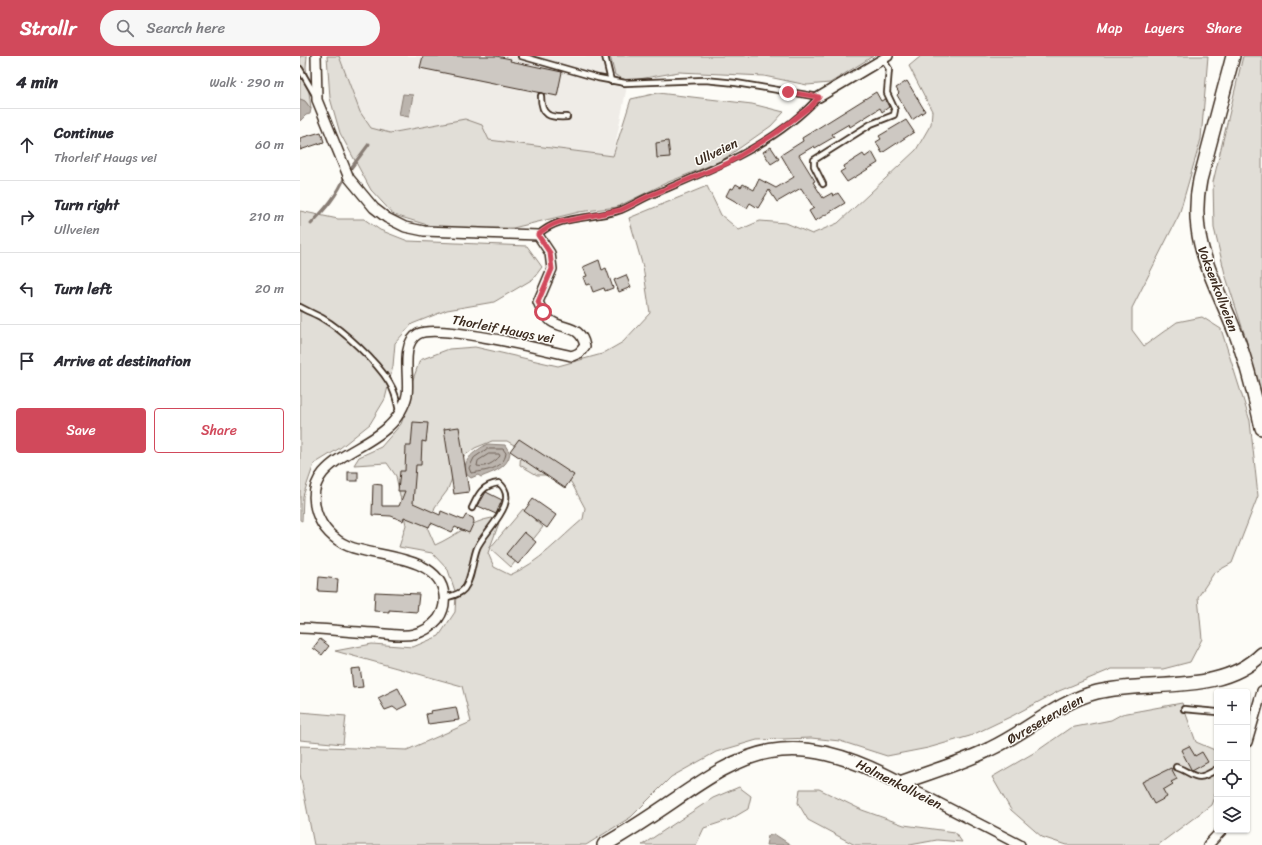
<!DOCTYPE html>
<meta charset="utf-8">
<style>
:root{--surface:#fff;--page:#f7f7f7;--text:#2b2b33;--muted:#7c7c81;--line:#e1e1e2;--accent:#d1495b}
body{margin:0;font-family:Sriracha,sans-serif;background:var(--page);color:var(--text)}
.controls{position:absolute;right:12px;bottom:12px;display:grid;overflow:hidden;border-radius:4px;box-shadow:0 1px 3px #0004}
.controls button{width:36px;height:36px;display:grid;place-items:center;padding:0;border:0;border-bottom:1px solid var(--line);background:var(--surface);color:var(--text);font:20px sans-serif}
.stop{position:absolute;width:12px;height:12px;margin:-9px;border:3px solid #d1495b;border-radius:50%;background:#fff}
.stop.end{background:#d1495b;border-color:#fff;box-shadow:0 1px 4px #0008}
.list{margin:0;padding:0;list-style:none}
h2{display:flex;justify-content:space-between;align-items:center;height:52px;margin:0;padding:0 16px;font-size:17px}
h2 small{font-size:13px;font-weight:400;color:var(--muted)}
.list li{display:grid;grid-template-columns:26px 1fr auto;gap:12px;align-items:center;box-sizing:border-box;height:72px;padding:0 16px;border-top:1px solid var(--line)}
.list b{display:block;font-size:15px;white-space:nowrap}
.list p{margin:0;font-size:13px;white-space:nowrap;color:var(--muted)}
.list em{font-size:13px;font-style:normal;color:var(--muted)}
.actions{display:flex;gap:8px;padding:12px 16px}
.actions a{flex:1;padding:9px 0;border:1px solid var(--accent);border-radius:4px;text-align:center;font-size:14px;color:var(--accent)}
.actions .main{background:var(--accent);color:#fff}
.icon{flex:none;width:22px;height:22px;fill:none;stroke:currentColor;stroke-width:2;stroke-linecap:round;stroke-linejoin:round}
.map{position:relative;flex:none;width:962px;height:789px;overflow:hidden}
header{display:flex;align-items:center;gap:24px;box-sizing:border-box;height:56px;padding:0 20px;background:var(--accent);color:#fff}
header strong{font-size:19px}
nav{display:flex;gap:22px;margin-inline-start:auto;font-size:14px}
.search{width:280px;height:36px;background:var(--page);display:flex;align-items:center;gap:10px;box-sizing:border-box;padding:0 14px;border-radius:22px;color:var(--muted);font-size:15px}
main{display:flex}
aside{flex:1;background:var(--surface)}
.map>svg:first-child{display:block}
.built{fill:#efece7}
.green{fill:#e1ded7;stroke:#8e847a;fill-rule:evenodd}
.water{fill:#bbb4ad;stroke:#887d74}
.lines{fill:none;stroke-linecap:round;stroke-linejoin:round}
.shore{stroke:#6e6157;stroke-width:1}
.stream{stroke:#887d74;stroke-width:3}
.building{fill:#cdc8c2;stroke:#3b2a1e}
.service-casing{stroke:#3b2a1e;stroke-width:8}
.minor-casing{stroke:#3b2a1e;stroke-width:12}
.secondary-casing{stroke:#3b2a1e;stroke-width:16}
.service{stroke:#fdfcf7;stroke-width:4.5}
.minor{stroke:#fdfcf7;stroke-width:9}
.secondary{stroke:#fdfcf7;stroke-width:13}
.route{stroke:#d1495b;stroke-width:5}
.labels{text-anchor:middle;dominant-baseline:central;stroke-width:3;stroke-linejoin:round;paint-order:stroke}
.street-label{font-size:13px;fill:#3b2a1e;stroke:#fdfcf7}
</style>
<header>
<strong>Strollr</strong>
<div class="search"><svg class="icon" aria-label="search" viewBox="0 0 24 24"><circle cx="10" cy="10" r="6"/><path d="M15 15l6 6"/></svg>Search here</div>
<nav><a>Map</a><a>Layers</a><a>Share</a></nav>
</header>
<main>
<aside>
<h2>4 min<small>Walk · 290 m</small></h2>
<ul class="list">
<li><svg class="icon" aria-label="ahead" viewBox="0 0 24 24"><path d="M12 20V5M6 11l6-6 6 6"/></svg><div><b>Continue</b><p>Thorleif Haugs vei</p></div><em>60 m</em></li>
<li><svg class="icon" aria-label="right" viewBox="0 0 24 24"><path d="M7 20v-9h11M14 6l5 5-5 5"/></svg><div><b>Turn right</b><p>Ullveien</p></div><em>210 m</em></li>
<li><svg class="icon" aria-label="left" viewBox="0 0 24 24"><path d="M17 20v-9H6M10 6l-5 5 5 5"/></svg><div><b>Turn left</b></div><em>20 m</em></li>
<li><svg class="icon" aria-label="arrive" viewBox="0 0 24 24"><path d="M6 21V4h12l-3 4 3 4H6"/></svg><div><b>Arrive at destination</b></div></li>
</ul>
<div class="actions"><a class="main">Save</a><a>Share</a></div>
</aside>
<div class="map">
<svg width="962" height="789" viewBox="0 0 962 789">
<rect width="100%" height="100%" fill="#fdfcf7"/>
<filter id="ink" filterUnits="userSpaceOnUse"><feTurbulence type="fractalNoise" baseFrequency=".025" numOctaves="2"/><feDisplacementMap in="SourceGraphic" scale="8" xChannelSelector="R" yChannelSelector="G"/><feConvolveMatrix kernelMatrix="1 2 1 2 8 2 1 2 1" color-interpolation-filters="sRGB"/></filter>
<g filter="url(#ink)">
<!-- built -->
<path class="built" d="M39,0H310L315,19L328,25L313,100L189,84L182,69L114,72L90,77L71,72L60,56Z"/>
<!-- green -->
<g class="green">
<path d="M0,0H7L6,11L11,53L5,45L0,43Z"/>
<path d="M27,0H39L60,56L71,72L90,77L165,63L182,69L189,84L313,100L331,43L358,37L452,48L484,56L471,70L421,105L366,127L317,151L279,156L213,172L176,173L131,170L94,159L71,134L40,77L30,42Z"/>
<path d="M310,0H573L530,27L507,29L464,20L379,16L328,25L315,19Z"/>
<path d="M621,0H908L901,83L879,159L832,252V274L844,290L877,266L902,261L921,273L950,365L958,440L932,507L914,517L898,541L902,583L890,606L863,613H812L759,635L712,660L670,680L628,692L587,700L540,685L511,682L457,684L416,696L371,721L331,761L286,789H14L0,718V690L107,694L171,666L162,630L35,595L72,588L113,591L139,580L155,556L156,538L148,514L132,497L99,491L106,469L96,420L87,407L54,409L59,401L81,391L101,368L110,344L112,326L120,304L149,293L175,291L258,310L302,298L323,286L350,257L343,211L329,162L407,130L421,159L439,174L460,165L486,167L512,178L538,167L616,94L631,68L632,55L609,10ZM192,385H207L221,393L220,409L237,419H259L271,426L285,452L283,463C258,484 240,506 210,519L194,511L188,497L199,467L192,462C171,465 154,481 135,489L128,473L135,451L147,435L160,403L175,392Z"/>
<path d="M943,0H962V340L945,280L925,218L914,172L913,126Z"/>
<path d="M0,155L38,163H64L80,174L108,185L227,190L242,211L233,223L194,246L147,254L112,268L95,287L93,310L85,343L70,368L40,392L14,408L3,440L2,465L0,464Z"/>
<path d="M223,453L243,471L211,511L190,492Z"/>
<path d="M882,647L896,686L917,695V733L911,749L858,789H766L742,781L711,754L692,721L737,695L770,672L811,664L822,658Z"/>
<path d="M0,656L46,660L43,688L0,684Z"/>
<path d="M439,731L451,740L448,753L431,763L404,772L396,789H342L413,742Z"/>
<path d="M500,733H519L562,754L604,769L655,776L662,786L637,784L610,789H555L508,764L498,747Z"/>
</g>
<!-- water -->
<g class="water">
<path d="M103,38L113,39L109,61L99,59Z"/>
<path d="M0,43L5,45L11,53L10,58L6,59L0,65Z"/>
<path d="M187,388L205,389L210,397C208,412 193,416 181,421L178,419L171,422L166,418C161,403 176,395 187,388Z"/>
<path d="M474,778L491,789H466L468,780Z"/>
</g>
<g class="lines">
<!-- shore -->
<g class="shore">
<path d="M187,393H203L206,397C204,414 183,415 171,417L169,412L174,402Z"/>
<path d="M189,398H199L200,400C194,407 185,412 177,410L178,405Z"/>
</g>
<!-- stream -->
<g class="stream">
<path d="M51,112L69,88"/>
<path d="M11,168C24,154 38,139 45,120"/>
</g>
</g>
<!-- building -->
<g class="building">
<path d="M123,0H196L211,3L210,5L262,16L257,40L120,12Z"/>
<path d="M607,25L625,55L612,64L597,39L599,37L596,32Z"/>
<path d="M576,36L581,45L585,43L589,51L582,56L580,52L550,71L549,68L532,78L534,81L515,92L514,90L499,99L515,125L513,126L523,142L532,137L533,140L538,137L545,147L515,165L509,155L514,152L501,132L477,146L469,134L458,152L450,147L447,152L426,140L430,132L433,133L436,128L441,131L443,128L454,134L459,123L476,132L494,121L481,99L503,85L502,82Z"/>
<path d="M606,64L614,76L582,97L576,86L581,83L579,80Z"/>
<path d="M21,76L24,86L0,94V82Z"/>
<path d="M368,85L370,101L357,102L356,87Z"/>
<path d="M471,91L479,103L471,108L463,96Z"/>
<path d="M572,96L578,107L547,126L540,116L545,113L544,110L563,98L565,101Z"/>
<path d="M299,204L302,214L306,212L313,232L305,235L304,232L293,236L290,228L286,229L283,221L287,220L283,211Z"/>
<path d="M326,219L331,231L319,236L314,224Z"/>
<path d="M113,366L128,367L126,386L122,385L121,409H116L113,447L140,459L141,455L163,464L166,459L173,462L174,466L169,477L155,471L152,476L131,467L129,471L104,461L103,465L91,460L72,459L73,428L82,429V450H99L105,435H98L100,415H105L106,390H111Z"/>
<path d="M159,371L169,436L154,438L144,373Z"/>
<path d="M219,383L274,419L265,432L210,395Z"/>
<rect x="48" y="416" width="10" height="9"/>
<path d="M186,436L202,444L196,458L178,450Z"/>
<path d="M233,443L256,459L247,472L224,455Z"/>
<path d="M224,476L236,486L218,508L206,498Z"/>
<path d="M19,521L38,523L37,536L18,535Z"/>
<path d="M75,536L119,538L117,556L89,554V556L74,555Z"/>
<path d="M20,583L29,590L22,599L13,592Z"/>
<path d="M60,612L63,631L53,632L51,613Z"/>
<path d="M98,632L107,649L97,654L93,651L85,654L78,642Z"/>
<path d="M156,651L159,664L128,668L126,658L131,657L130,655Z"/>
<path d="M889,690L895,700L902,696L908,706L892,715L881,694Z"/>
<path d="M871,712L877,723L871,726L873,728L863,734L867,741L854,748L842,726Z"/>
</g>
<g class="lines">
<defs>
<g id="service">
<path d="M221,0L298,22L325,27L405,24L436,27L519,41"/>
<path d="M305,0L311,25"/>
<path d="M0,13L15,39"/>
<path d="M241,40C241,60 250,62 267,61"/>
<path d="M523,128L514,110V104L571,68L594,59L595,54L587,37L589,13L583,3"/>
<path d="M238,179C259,158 294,164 321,154C333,149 343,142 354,138C413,113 475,89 519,41"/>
<path d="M0,251C7,255 15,258 22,262C43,274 77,306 89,326C95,335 97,345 99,355"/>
<path d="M144,542C151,540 159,539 164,533C172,523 172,505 177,492C184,475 222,445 199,427C182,429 178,439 172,452"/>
<path d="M884,653L917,656"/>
<path d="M876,711C897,718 893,728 917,713"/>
</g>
<g id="minor">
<path d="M519,41L588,0"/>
<path d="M0,572C25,573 50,576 75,577C88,578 102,581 114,578C124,576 132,570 138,563C143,556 145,547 144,539C140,499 77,502 48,490C34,484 22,472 17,457C0,406 63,397 89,370C97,363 105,349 107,339C110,322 100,288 118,278C138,267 245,294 272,300L279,297L285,290C281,269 264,274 251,265C245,260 241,253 238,246L252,213L250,197L238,179L124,175L105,171L87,162L74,152L49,122L24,61L17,44L16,0"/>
<path d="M947,686L962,635"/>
<path d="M600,727L720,789"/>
<path d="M908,789L922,774"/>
</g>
<g id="secondary">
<path d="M933,0L900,124C887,186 916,226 937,281C948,311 955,341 962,372"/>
<path d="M304,789C422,723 455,649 600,727C630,716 662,707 690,693C727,676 757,646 797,636C850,623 920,640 962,598"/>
</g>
</defs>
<!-- service casing -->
<use href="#service" class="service-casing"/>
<!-- minor casing -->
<use href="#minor" class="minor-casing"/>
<!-- secondary casing -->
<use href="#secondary" class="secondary-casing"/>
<!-- service -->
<use href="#service" class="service"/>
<!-- minor -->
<use href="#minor" class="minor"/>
<!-- secondary -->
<use href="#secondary" class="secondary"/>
</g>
</g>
<g class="lines" filter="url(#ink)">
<!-- route -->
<path class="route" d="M243,256L238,246L252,213L250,197L238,179C245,172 251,169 260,166L321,154L351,139L428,107L473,79L510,51L519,41L488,36"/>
</g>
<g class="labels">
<!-- street labels -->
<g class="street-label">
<text transform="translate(416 96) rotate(-26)">Ullveien</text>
<text transform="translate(918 233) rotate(69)">Voksenkollveien</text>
<text transform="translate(203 273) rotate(11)">Thorleif Haugs vei</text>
<text transform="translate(745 663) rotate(-30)">Øvreseterveien</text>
<text transform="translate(599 728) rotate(27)">Holmenkollveien</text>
</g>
</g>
</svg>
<div class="controls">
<button>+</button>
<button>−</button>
<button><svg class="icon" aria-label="locate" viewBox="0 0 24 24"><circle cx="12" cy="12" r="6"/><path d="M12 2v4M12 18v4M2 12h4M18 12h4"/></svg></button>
<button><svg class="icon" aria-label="layers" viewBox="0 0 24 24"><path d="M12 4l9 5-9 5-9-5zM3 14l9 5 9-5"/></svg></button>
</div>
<div class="stop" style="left:243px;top:256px"></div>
<div class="stop end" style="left:488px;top:36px"></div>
</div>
</main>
